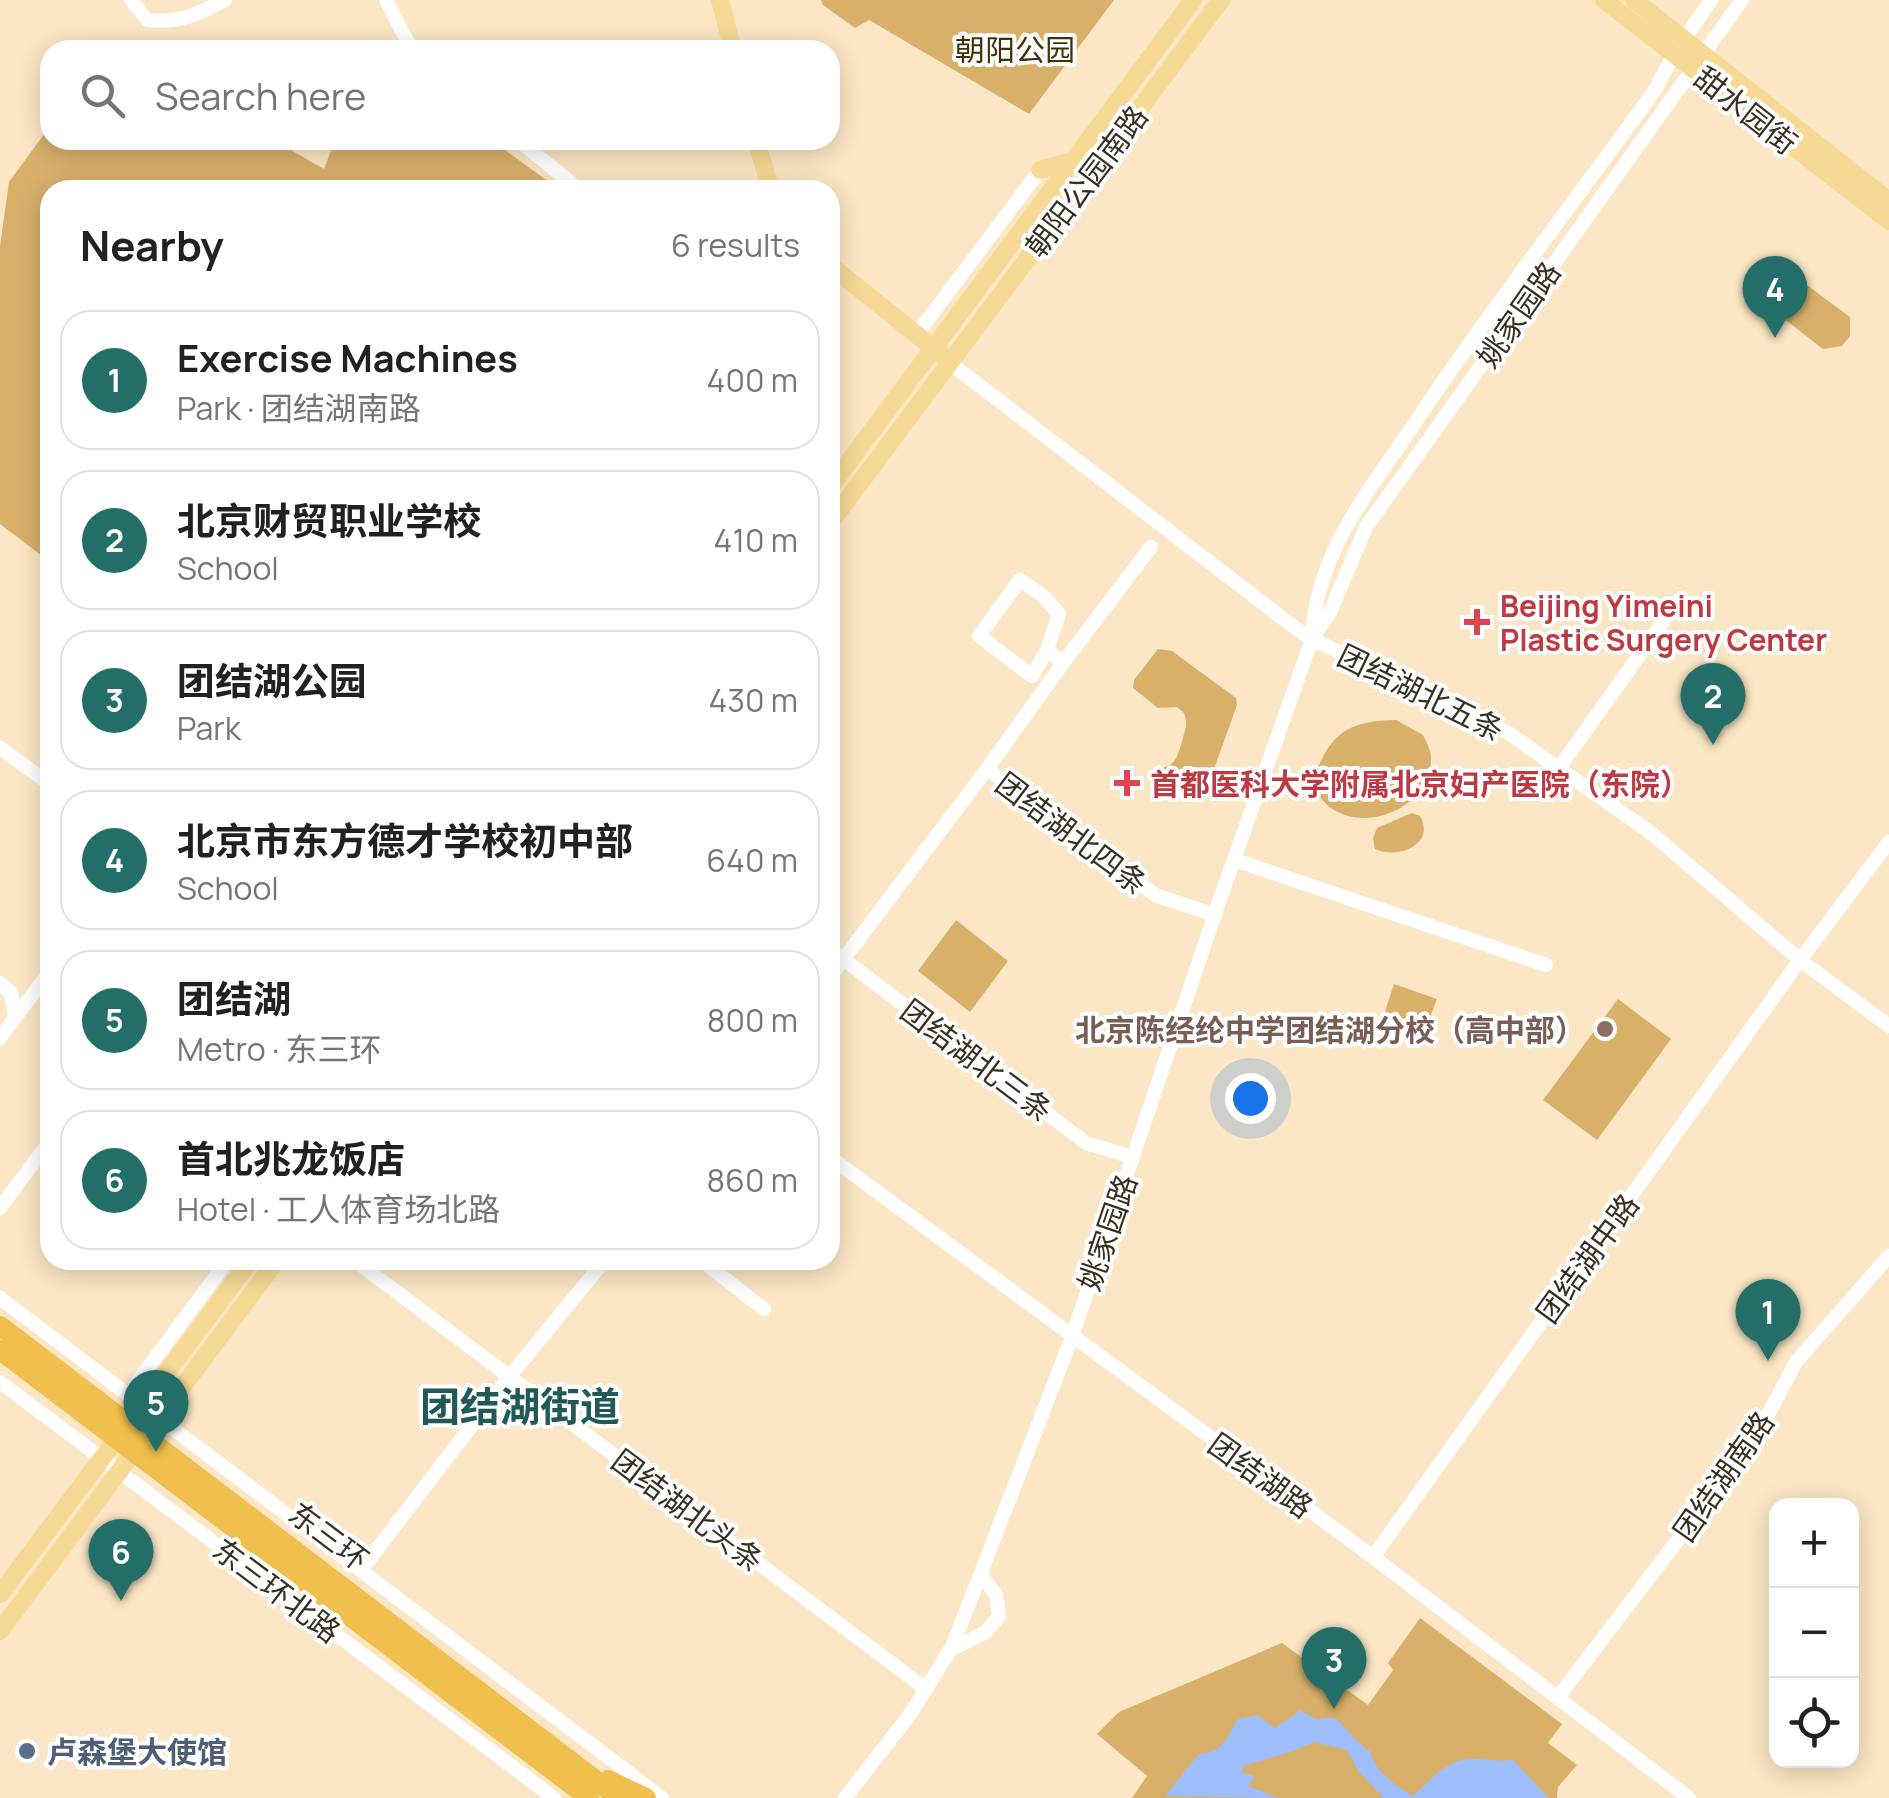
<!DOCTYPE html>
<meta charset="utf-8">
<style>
:root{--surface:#fff;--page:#f6f6f6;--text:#202124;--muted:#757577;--line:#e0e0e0;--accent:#246e69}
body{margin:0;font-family:Manrope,"Noto Sans SC",sans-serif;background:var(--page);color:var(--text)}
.controls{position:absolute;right:30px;bottom:30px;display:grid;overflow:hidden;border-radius:20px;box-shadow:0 5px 25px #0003}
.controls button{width:90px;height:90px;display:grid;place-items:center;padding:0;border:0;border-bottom:2px solid var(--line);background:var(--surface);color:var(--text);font:50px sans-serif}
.you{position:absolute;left:1250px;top:1098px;width:35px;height:35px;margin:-25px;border:8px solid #fff;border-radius:50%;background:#1a73e8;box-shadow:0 0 0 15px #1a73e833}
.badge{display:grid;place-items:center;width:65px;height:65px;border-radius:50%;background:var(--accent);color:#fff;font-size:32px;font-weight:700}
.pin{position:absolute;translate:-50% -82px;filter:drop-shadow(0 2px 5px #0008)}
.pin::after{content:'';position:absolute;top:52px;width:35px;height:30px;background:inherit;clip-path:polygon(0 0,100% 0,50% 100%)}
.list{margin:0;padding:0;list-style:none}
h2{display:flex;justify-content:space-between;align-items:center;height:130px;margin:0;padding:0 40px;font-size:42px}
h2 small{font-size:32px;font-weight:400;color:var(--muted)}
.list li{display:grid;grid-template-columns:65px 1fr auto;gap:30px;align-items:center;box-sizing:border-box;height:140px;margin:0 20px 20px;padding:0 20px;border:2px solid var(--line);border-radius:30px}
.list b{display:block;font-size:38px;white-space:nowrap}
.list p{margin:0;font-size:32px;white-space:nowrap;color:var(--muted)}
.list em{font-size:32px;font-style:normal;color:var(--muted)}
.icon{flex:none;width:55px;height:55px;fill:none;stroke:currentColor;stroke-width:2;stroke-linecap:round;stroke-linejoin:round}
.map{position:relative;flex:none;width:1889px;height:1798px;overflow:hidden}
.search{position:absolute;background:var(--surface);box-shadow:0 5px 25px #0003;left:40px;top:40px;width:800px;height:110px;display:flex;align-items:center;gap:25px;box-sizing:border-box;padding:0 35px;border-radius:30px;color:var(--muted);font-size:38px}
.panel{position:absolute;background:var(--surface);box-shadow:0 5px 25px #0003;left:40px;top:180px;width:800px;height:1090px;border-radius:30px}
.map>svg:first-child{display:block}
.green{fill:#d8b06a}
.water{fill:#9ebefb}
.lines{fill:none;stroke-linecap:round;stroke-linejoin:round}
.minor{stroke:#fff;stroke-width:14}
.major{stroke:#f6d994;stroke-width:18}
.highway{stroke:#f0bf4d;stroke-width:20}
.health-dot{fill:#e0444e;stroke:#fff;stroke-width:4}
.education-dot{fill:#8d6e63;stroke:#fff;stroke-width:4}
.service-dot{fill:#5c6f8a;stroke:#fff;stroke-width:4}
.labels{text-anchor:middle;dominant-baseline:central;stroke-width:8;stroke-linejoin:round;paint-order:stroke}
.park-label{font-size:30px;fill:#43300a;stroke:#fff}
.street-label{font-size:30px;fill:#373022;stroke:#fff}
.health-label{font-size:30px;font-weight:bold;fill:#be3a42;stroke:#fff;text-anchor:start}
.education-label{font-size:30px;font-weight:bold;fill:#785e54;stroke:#fff;text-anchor:end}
.service-label{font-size:30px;font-weight:bold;fill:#4e5e75;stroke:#fff;text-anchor:start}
.district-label{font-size:40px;font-weight:bold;fill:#205955;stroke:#fff}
</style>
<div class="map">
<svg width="1889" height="1798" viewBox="0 0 1889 1798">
<rect width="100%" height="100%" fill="#fbe7c5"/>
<!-- green -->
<g class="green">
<path d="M821,0H1114L1029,114L869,20L855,28L823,5Z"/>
<path d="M50,126V140H224L235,145L273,140L324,169L334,143L359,140H506L505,150L560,190H50V562L0,524V246L9,182Z"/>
<path d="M1771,263L1780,265L1850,317V336L1842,346L1823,349L1756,297C1748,282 1754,266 1771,263Z"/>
<path d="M1158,649L1172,651L1236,698L1237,705L1209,783L1182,781L1166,785L1150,773L1152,770C1177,767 1177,758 1183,738C1186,727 1188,725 1184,713L1177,707L1158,708L1133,688L1134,680Z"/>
<path d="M1396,720L1423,735C1426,741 1431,750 1431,757C1434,815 1336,847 1312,782C1330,735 1344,721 1396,720Z"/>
<path d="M1412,813L1420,816C1436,844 1398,860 1375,849L1373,838L1377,828Z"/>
<path d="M956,920L1008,961L970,1012L918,971Z"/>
<path d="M1394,984L1437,999L1429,1020L1405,1036L1379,1030Z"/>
<path d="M1618,999L1671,1039L1597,1140L1543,1100Z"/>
<path d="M1420,1618L1562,1724L1548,1743L1577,1765L1558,1787L1557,1798H1132L1147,1776L1097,1734L1119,1712L1282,1643L1368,1705L1393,1670L1388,1663Z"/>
</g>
<!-- water -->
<path class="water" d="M1299,1710L1316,1719L1335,1718C1348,1729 1355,1742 1370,1751C1373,1770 1397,1787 1413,1796C1430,1781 1447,1758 1473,1759C1487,1759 1498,1762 1513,1760L1549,1798H1384L1359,1772L1347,1750L1314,1742C1298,1751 1265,1760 1245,1765L1241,1773L1255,1776L1248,1786L1278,1798L1165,1796L1199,1754C1225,1752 1226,1738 1238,1719L1257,1715L1275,1728C1283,1720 1293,1719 1299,1710Z"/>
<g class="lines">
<!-- minor -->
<g class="minor">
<path d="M131,0L147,20C178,24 198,14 225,0"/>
<path d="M386,0L412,50"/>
<path d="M518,140L580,190"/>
<path d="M917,334L1040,170"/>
<path d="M950,363L1294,627L1312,639L1507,732L1650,832L1800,960L1889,1026"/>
<path d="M1312,638C1316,553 1369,491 1415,423C1491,309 1575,201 1655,90L1674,54L1711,0"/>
<path d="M1063,663L1151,547"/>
<path d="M0,748L50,784"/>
<path d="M1559,768L1678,601"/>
<path d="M987,769L1155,895L1215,915"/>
<path d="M1235,860L1546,965"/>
<path d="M830,949L1086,1143L1132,1157"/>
<path d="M830,977L987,769L1063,663L1047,650L1059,614L1043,596L1020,580L979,636L1032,676L1047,650"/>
<path d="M0,983L11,993L15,1017"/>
<path d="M0,1038L50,971"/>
<path d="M830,1157L1373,1557L1689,1798"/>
<path d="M0,1208L50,1141"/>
<path d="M354,1260L926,1689"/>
<path d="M701,1260L764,1309"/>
<path d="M0,1298L662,1798"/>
<path d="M0,1382L554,1798"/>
<path d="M132,1398L135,1385L228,1260"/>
<path d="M1373,1557L1800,960L1889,842"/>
<path d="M361,1570L509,1377L605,1260"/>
<path d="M950,1650L986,1632L999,1616L996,1595L981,1575"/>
<path d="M1558,1697L1755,1439L1796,1362L1889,1256"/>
<path d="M845,1798L911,1713L952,1647L965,1614L1072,1337L1220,899L1312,639L1330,612L1366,527L1742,0"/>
</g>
<!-- major -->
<g class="major">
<path d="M720,0L733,50"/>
<path d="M1604,0L1889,221"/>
<path d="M1634,0L1889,201"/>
<path d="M756,140L771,190"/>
<path d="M1040,170L1073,161"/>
<path d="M830,265L943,356"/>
<path d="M830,487L1193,0"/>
<path d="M830,523L1221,0"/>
<path d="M0,1594L251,1260"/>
<path d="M0,1631L277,1260"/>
</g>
<!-- highway -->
<g class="highway">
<path d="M0,1326L619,1798"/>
<path d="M0,1350L589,1798"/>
<path d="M608,1780L646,1798"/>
</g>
</g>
<!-- markers -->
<g class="health-dot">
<path d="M1472 607h10v10h10v10h-10v10h-10v-10h-10v-10h10z"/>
<path d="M1122 768h10v10h10v10h-10v10h-10v-10h-10v-10h10z"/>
</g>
<circle class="education-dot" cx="1605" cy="1029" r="10"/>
<circle class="service-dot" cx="27" cy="1751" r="10"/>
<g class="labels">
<!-- park labels -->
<g class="park-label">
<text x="1015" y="49">朝阳公园</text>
</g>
<!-- street labels -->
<g class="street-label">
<text transform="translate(1746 110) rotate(38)">甜水园街</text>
<text transform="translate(1086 181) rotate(-53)">朝阳公园南路</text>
<text transform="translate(1518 314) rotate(-55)">姚家园路</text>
<text transform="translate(1421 692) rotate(26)">团结湖北五条</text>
<text transform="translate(1072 833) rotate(37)">团结湖北四条</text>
<text transform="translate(977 1060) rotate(37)">团结湖北三条</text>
<text transform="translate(1107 1232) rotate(-71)">姚家园路</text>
<text transform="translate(1587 1258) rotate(-54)">团结湖中路</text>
<text transform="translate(1261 1475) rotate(36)">团结湖路</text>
<text transform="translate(1723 1476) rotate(-55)">团结湖南路</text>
<text transform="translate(688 1510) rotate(37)">团结湖北头条</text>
<text transform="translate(329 1536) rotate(37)">东三环</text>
<text transform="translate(277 1590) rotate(37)">东三环北路</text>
</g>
<!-- health labels -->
<g class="health-label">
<text x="1500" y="605">Beijing Yimeini<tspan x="1500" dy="34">Plastic Surgery Center</tspan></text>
<text x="1150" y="783">首都医科大学附属北京妇产医院（东院）</text>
</g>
<!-- education labels -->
<g class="education-label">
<text x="1585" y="1029">北京陈经纶中学团结湖分校（高中部）</text>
</g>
<!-- service labels -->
<g class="service-label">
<text x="47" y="1751">卢森堡大使馆</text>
</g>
<!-- district labels -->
<g class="district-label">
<text x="520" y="1405">团结湖街道</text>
</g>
</g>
</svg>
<div class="controls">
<button>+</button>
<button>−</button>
<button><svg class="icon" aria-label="locate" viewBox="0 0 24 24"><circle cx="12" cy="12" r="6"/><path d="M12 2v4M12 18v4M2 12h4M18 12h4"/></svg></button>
</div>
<div class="you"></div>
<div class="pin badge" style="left:1768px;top:1361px">1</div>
<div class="pin badge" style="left:1713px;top:745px">2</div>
<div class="pin badge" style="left:1334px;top:1709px">3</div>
<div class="pin badge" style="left:1775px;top:338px">4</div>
<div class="pin badge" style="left:156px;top:1452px">5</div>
<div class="pin badge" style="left:121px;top:1601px">6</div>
<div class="search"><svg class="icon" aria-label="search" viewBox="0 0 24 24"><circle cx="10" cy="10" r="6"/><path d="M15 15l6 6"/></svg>Search here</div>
<section class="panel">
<h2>Nearby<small>6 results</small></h2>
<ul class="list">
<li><span class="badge">1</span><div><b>Exercise Machines</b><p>Park · 团结湖南路</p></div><em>400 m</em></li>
<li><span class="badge">2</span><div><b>北京财贸职业学校</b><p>School</p></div><em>410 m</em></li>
<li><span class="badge">3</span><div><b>团结湖公园</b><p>Park</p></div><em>430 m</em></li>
<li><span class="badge">4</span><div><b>北京市东方德才学校初中部</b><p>School</p></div><em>640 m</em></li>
<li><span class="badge">5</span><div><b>团结湖</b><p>Metro · 东三环</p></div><em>800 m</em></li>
<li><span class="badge">6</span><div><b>首北兆龙饭店</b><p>Hotel · 工人体育场北路</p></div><em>860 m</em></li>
</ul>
</section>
</div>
